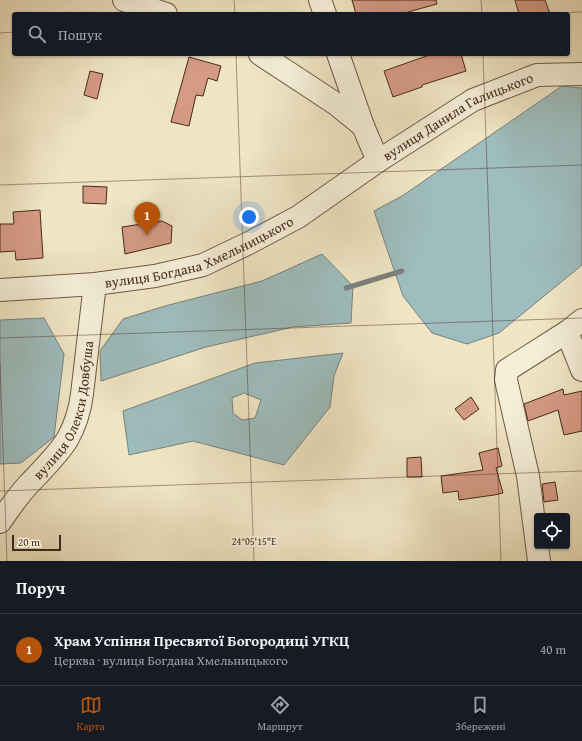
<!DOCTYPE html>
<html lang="uk">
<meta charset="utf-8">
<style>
:root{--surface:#171b24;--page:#20242c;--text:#f1f3f6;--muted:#9ea1a6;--line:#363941;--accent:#b45309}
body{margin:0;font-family:"Gentium Book Plus",serif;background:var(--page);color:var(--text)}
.controls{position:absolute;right:12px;bottom:12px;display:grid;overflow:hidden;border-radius:4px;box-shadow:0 1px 3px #0004}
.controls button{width:36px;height:36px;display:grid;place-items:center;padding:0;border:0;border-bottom:1px solid var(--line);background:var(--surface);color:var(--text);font:20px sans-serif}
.scale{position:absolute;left:12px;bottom:10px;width:49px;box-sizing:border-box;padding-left:4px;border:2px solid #452a1c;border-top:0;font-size:11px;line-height:14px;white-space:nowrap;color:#452a1c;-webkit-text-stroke:3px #f5efd9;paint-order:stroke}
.you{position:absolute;left:249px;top:217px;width:14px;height:14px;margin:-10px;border:3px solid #fff;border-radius:50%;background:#1a73e8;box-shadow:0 0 0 6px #1a73e833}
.badge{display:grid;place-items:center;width:26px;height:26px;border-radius:50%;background:var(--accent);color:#fff;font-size:13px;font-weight:700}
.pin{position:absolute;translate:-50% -33px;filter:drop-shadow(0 1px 2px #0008)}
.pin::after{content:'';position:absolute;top:21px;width:14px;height:12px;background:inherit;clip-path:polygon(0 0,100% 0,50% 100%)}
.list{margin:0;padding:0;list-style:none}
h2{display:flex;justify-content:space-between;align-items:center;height:52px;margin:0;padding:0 16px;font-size:17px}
h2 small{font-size:13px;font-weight:400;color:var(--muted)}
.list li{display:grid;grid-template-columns:26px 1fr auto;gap:12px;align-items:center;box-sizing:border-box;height:72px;padding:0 16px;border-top:1px solid var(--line)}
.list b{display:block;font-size:15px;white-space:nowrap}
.list p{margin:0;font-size:13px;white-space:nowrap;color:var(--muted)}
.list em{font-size:13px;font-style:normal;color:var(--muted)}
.icon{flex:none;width:22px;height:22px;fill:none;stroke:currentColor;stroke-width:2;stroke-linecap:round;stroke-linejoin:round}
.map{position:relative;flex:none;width:582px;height:561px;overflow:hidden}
.search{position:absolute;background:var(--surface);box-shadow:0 1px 3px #0004;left:12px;right:12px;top:12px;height:44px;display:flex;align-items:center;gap:10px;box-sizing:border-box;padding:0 14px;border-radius:4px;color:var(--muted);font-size:15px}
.sheet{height:124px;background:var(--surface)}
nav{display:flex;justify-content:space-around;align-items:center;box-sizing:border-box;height:56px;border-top:1px solid var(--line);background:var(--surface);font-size:11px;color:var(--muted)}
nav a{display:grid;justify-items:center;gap:2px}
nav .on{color:var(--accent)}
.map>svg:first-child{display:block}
.water{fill:#9ebdbe;stroke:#7a827d;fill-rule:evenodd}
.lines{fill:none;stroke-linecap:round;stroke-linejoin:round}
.stream{stroke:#7a827d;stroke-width:5}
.building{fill:#d59b85;stroke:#452a1c}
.minor-casing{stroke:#705946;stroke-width:24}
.minor{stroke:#f5efd9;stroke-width:22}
.ticks{fill:none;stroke:#452a1c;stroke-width:1;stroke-opacity:0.45}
.labels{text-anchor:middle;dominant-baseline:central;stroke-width:4;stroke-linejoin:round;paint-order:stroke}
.street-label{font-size:14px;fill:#452a1c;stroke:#f5efd9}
.ticks-label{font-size:10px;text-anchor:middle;fill:#452a1c;stroke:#f5efd9;stroke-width:4;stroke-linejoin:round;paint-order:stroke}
</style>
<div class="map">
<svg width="582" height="561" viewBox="0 0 582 561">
<rect width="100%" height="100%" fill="#f0e6c5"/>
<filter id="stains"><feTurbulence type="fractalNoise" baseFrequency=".005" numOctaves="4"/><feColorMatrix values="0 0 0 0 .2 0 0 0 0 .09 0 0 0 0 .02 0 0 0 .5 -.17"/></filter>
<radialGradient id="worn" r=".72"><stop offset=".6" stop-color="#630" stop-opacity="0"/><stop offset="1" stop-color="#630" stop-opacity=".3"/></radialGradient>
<!-- water -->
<g class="water">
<path d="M562,86L582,88V265L499,333L467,344L432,333L403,296L374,211L402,196Z"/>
<path d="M322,254L353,286L351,323L293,327L206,347L101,381L100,351L123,319L165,306L262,281Z"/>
<path d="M44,318L64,354L54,437L21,463L0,464V320Z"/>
<path d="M343,353L334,376L330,407L284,465L193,441L129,455L123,411L255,363ZM244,393L261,400L255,418L242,420L233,413L232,398Z"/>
</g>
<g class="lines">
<!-- stream -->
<path class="stream" d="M346,288L402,271"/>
</g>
<!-- building -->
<g class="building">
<path d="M352,0H436L437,4L401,14H356Z"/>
<path d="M515,0H545L550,14H519Z"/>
<path d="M432,54H461L466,71L422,85V87L393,97L384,71Z"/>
<path d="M189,57L221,66L217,81L208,78L203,96L196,95L189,126L171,122Z"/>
<path d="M90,71L103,74L97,99L84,95Z"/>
<path d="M83,186L107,187L106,204L83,203Z"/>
<path d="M40,210L43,258L16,260L15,251L0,252V224H14L13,212Z"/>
<path d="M162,221L172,226L171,243L125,254L122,227Z"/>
<path d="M563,389L564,395L582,391V431L564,435L558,410L528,421L524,404Z"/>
<path d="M471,397L479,409L464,420L455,409Z"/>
<path d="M498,448L502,466L496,468L503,493L494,495L459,500L458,491L443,493L441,476L483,470L479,453Z"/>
<path d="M421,457L422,477H407V458Z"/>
<path d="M555,482L558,500L544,502L542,484Z"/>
</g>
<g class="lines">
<defs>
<g id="minor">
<path d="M124,0L166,14"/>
<path d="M320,0L325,14"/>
<path d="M260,54L336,104L363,126"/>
<path d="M338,54L363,126L378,161"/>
<path id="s1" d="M0,290L95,284L155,276L203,265L249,243L298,217L378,161L473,100L537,75L582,74"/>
<path d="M567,332L582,370"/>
<path id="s2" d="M0,522C9,509 17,497 28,485C41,471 56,457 67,440C75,426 80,410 82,394L95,284"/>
<path d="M539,561L528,476L506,380L507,370L567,332L582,320"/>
</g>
</defs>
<!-- minor casing -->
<use href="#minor" class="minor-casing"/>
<!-- minor -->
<use href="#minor" class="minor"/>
</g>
<!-- ticks -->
<path class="ticks" d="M234,0L235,14M481,0L482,14M530,14L582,12M0,33L14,32M236,54L254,561M483,54L501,561M0,185L582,165M0,338L582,318M0,363L7,561M0,491L582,471"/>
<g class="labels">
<!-- street labels -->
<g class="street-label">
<text stroke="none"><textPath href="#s1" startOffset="501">вулиця Данила Галицького</textPath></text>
<text stroke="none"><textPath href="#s1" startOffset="205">вулиця Богдана Хмельницького</textPath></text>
<text stroke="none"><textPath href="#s2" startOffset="133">вулиця Олекси Довбуша</textPath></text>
</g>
</g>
<g class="ticks-label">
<text x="254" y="545">24°05'15"E</text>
</g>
<rect width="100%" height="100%" filter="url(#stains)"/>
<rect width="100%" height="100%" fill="url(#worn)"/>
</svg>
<div class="controls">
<button><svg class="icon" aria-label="locate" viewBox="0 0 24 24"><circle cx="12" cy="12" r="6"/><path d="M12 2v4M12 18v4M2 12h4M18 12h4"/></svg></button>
</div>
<div class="scale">20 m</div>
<div class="you"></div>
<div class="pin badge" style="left:147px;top:235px">1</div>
<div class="search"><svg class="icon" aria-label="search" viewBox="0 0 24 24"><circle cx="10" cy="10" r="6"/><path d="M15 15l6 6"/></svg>Пошук</div>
</div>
<section class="sheet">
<h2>Поруч<small></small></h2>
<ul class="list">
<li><span class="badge">1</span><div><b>Храм Успіння Пресвятої Богородиці УГКЦ</b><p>Церква · вулиця Богдана Хмельницького</p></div><em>40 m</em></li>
</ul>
</section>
<nav>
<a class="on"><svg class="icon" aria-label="map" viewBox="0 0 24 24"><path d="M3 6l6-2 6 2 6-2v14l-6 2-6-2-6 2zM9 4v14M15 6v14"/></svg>Карта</a>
<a><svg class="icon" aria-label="directions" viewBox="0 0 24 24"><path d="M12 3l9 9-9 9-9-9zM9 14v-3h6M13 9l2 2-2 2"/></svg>Маршрут</a>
<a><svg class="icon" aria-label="saved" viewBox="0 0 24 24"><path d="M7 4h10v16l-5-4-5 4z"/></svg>Збережені</a>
</nav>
